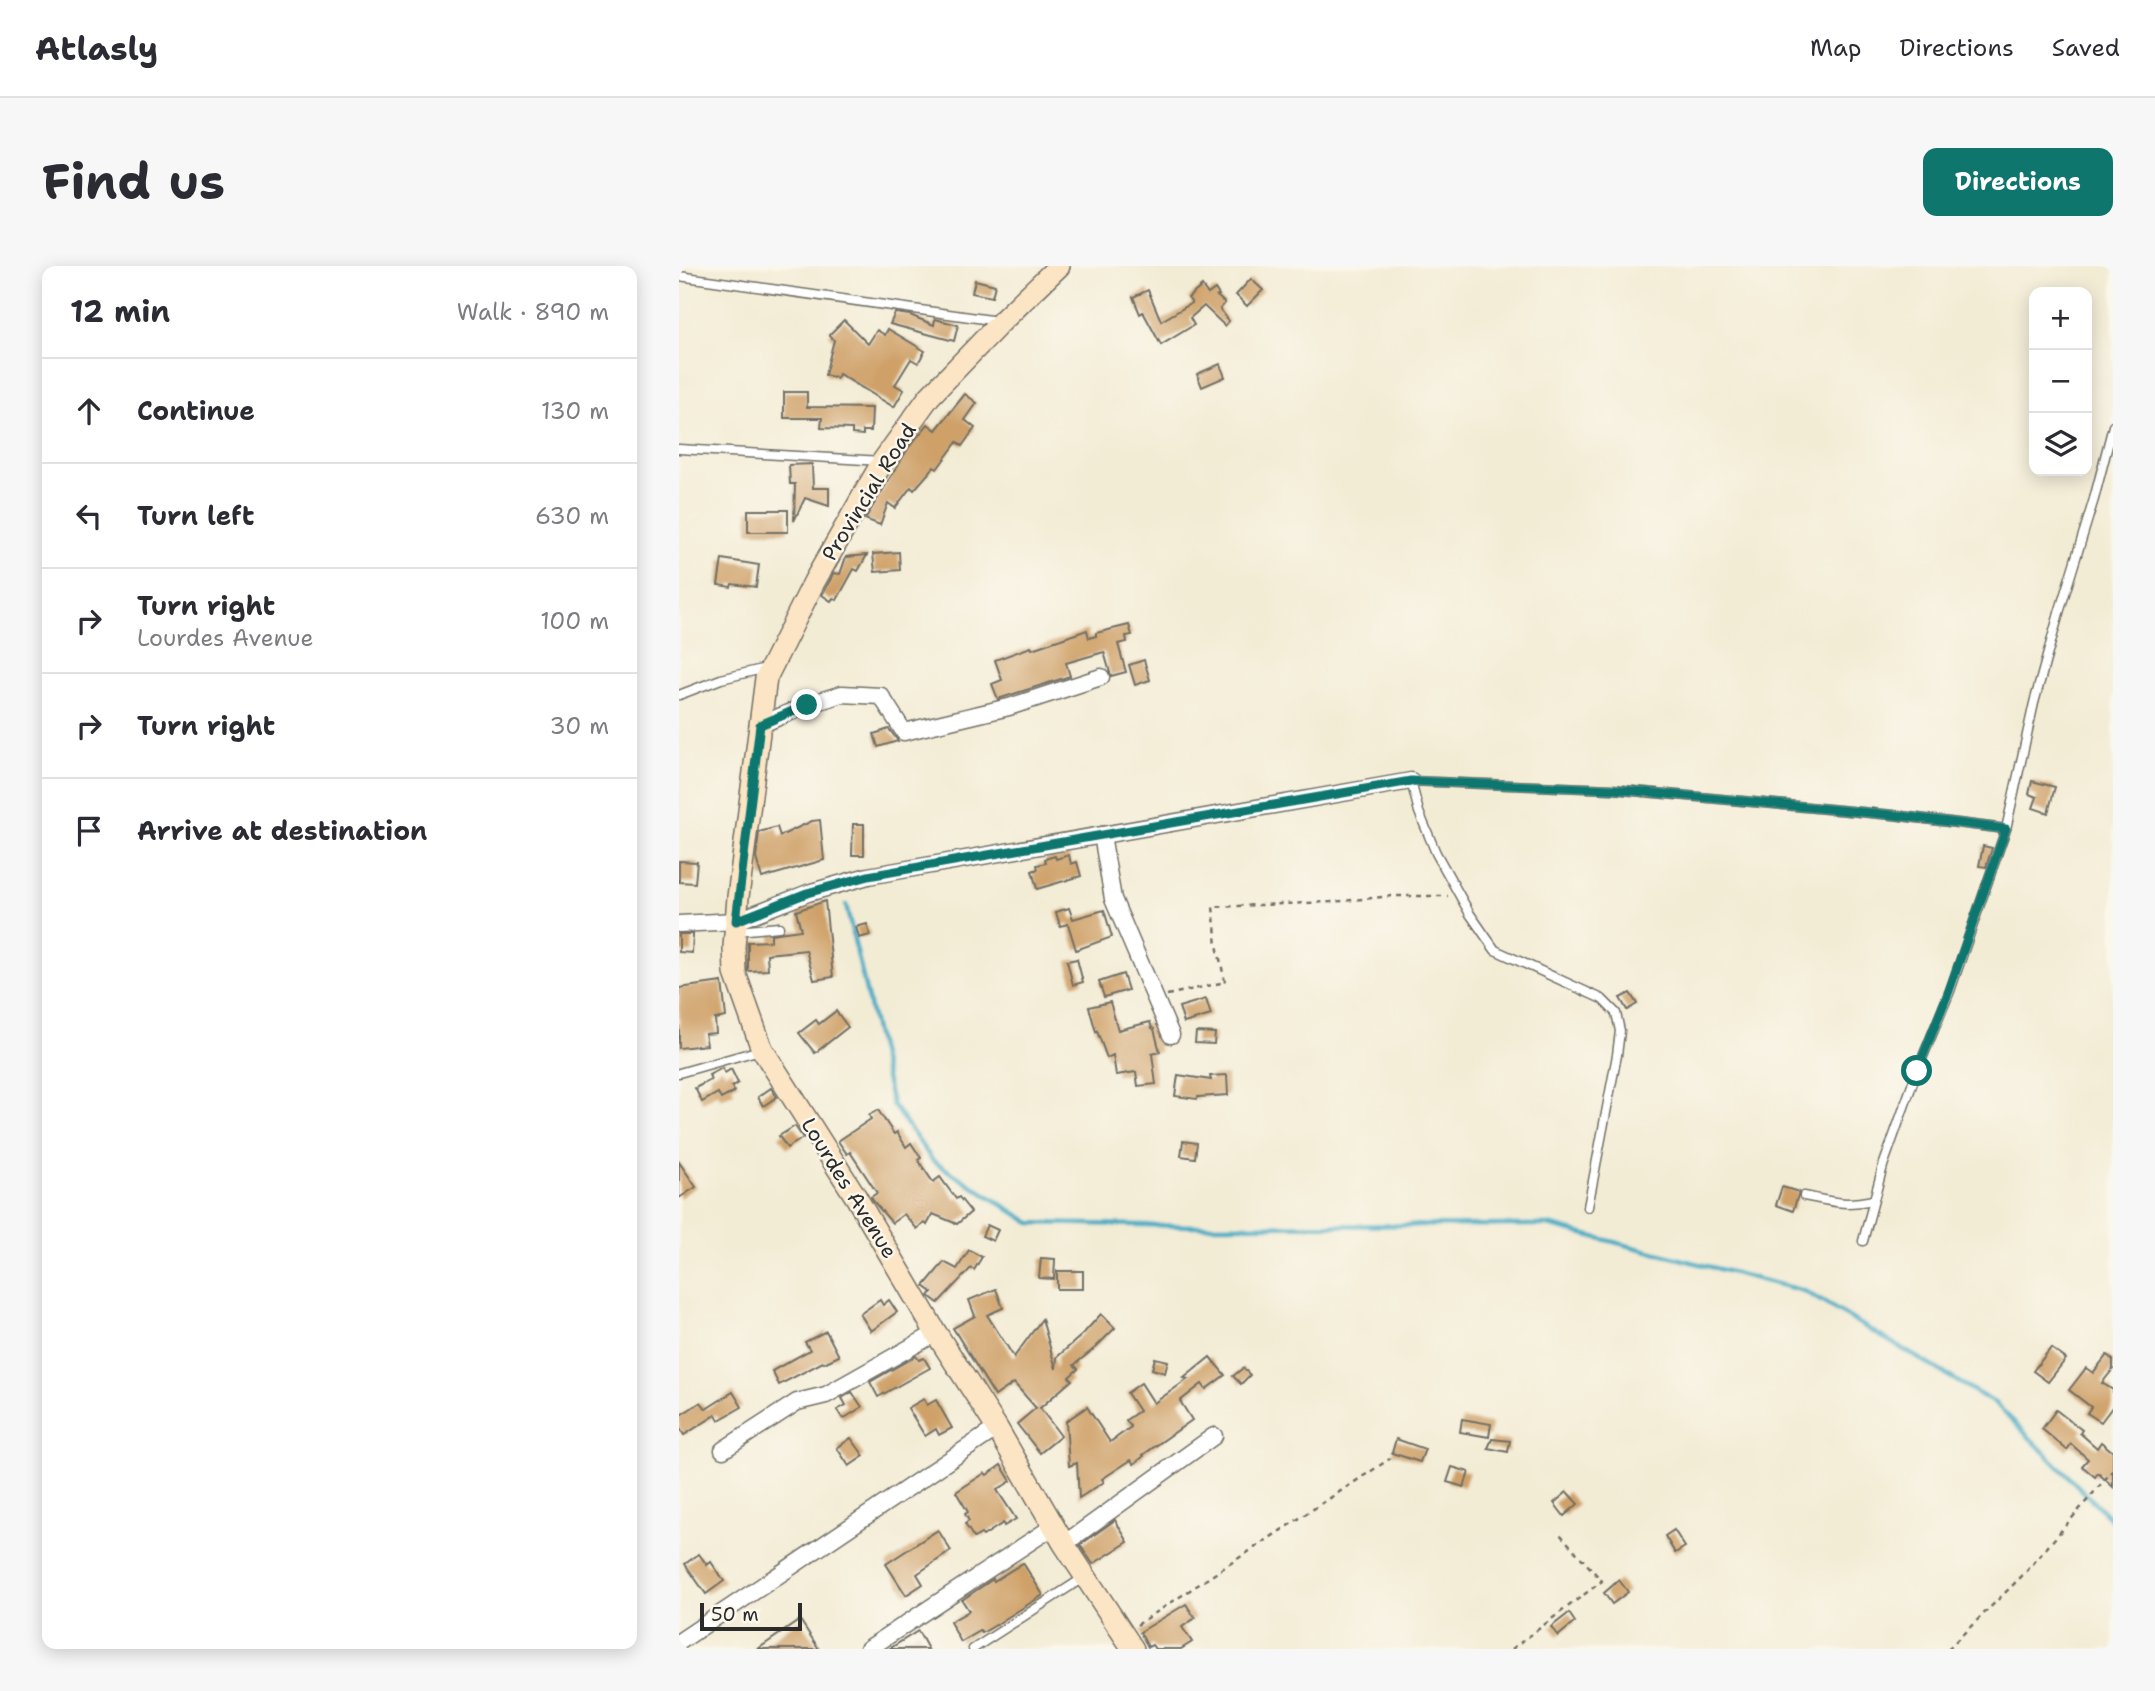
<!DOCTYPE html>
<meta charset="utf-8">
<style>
:root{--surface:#fff;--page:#f7f7f7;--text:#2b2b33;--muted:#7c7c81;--line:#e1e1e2;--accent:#0f766e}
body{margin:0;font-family:"Shantell Sans",sans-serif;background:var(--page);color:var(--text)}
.controls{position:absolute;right:21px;top:21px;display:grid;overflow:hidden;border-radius:14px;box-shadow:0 4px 18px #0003}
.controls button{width:63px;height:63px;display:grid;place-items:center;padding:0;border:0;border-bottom:2px solid var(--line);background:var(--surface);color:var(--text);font:35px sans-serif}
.scale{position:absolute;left:21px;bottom:18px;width:102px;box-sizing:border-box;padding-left:7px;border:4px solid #2b2b2b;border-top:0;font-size:19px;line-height:24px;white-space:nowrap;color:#2b2b2b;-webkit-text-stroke:5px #fbf7ec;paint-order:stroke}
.stop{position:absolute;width:21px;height:21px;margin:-16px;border:5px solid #0f766e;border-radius:50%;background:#fff}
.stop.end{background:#0f766e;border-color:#fff;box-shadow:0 2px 7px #0008}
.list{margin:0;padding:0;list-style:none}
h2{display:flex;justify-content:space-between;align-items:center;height:91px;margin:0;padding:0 28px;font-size:30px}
h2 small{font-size:23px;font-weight:400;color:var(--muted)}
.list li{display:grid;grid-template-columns:46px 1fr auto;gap:21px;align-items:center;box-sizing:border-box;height:105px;padding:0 28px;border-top:2px solid var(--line)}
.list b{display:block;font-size:26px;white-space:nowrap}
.list p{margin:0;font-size:23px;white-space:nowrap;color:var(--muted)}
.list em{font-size:23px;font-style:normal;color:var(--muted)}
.icon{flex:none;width:38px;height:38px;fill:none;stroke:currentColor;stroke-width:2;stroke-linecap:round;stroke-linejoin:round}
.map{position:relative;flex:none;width:1434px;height:1383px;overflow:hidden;border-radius:14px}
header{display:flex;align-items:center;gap:42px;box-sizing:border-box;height:98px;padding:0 35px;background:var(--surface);border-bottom:2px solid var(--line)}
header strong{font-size:33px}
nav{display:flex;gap:38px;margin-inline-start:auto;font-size:24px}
.intro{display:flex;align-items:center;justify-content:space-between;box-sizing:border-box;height:168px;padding:0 42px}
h1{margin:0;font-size:49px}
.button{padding:18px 32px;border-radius:14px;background:var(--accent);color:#fff;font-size:24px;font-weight:700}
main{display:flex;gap:42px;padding:0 42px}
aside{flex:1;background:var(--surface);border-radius:14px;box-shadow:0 4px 18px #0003}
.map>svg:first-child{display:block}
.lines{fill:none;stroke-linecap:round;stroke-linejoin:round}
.stream{stroke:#44aac4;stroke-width:4.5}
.building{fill:#cfa169}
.service-casing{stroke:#716f66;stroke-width:11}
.minor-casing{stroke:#716f66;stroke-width:19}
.secondary-casing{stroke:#716f66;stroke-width:24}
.path{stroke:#716f66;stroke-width:2.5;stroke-dasharray:5 5;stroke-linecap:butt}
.service{stroke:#fff;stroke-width:8}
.minor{stroke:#fff;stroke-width:16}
.secondary{stroke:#fce5c4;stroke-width:21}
.route{stroke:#0f766e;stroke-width:9}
.labels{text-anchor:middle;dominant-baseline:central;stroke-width:5;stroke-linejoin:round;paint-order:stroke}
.street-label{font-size:21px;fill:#2b2b2b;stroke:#fbf7ec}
</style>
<header>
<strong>Atlasly</strong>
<nav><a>Map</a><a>Directions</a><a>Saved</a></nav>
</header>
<div class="intro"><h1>Find us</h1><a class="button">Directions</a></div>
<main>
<aside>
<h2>12 min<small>Walk · 890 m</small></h2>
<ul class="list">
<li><svg class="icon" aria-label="ahead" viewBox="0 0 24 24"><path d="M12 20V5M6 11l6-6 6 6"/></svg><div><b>Continue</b></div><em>130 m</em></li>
<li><svg class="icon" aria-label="left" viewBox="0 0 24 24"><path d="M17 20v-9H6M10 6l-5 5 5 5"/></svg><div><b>Turn left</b></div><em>630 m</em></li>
<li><svg class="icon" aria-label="right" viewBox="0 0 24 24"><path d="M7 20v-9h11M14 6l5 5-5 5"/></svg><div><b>Turn right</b><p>Lourdes Avenue</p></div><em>100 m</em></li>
<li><svg class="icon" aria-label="right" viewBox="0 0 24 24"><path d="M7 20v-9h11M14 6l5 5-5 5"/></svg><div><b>Turn right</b></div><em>30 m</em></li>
<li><svg class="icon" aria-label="arrive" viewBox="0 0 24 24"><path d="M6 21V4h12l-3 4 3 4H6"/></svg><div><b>Arrive at destination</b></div></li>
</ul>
</aside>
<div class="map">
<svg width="1434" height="1383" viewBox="0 0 1434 1383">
<rect width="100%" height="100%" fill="#fbf7ec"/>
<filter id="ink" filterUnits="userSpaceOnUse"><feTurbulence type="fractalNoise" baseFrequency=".0143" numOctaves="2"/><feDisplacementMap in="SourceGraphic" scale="14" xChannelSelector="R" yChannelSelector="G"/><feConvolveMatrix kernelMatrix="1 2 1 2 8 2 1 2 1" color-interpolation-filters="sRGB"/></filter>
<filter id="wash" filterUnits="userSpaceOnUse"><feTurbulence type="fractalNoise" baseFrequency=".00686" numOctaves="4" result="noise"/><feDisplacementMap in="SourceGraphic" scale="28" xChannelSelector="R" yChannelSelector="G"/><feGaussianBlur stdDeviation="1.57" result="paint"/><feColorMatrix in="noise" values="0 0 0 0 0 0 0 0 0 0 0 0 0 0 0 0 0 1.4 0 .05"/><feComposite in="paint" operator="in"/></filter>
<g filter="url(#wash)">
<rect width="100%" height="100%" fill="#f3ecd5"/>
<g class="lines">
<!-- stream -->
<path class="stream" d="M167,639L213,838L254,895L352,957L514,960L869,959L1125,1025L1317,1138L1434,1255"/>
</g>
<g id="blocks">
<!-- building -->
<g class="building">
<path d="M572,13L584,24L568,40L557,29Z"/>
<path d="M296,14L316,19L313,31L293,27Z"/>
<path d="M523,20L529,28L536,23L540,29L538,30L546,37L541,43L550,55L546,60L525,40L511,52L515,59L482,79L464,46L461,48L454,31L469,24L482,55L513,37L509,32Z"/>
<path d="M216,47L231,49L255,59L256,53L279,59L275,75L211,58Z"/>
<path d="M165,54L189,78L198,64L206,69L209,63L246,85L239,97L232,93L216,119L225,124L215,141L160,108L158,112L146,109L155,74L150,69Z"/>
<path d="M541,98L546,111L523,121L518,108Z"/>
<path d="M105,126H128V141L193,142L192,165H184V169L173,168V163L142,162L143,152H105Z"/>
<path d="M286,128L298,137L286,154L296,162L283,180L278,176L258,203L255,201L235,224L232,221L216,242L209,237L201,259L186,253L230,181L249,158L257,164Z"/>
<path d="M133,198L134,222H150V240L126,232L115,255L116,218H111L110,199Z"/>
<rect x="69" y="244" width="40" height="22"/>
<path d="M220,286L221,304L196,306L194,288Z"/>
<path d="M188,289L179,305L175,303L158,334L154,332L152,335L143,329L155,307L161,308L167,291Z"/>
<path d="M43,293L80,299L77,321L53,318L52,321L39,319Z"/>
<path d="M450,359L453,369L447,370L448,376L439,378L447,406L432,410L425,386L387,397L391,410L319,433L313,418L323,414L316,394L352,381L353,383L408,364L410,372L417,370V367Z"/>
<path d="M465,394L471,414L456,419L450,399Z"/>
<path d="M210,463L219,475L199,481L195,468Z"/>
<path d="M1353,515L1376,521L1369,547L1354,542L1358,531L1350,528Z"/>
<path d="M141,554L145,594L83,612L77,592L80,566L98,561L101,570L133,555Z"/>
<path d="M174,558H185V589H173Z"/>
<path d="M1304,580L1313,582L1307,601L1300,600Z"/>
<path d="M390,589L392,598L398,596L402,610L358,623L353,605L359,603L358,599L367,597L366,593L376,590L377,593Z"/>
<path d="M0,595L18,596L16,617L0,616Z"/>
<path d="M146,635L154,711L135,714L127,684L88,688L89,704L69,705V676L92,675V668L122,664L117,645Z"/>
<path d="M390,642L394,653L425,644L433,671L397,684L389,658L381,660L377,646Z"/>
<path d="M188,658L191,669L180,672L177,661Z"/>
<path d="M0,668H14L13,687L0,686Z"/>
<path d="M398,693L404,716L394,719L388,695Z"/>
<path d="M444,708L449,724L425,731L420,716Z"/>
<path d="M43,716L47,751L36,753L37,767L26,768L28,779L0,782V722Z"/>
<path d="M951,727L958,738L948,744L941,732Z"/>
<path d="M527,733L532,749L505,757L500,741Z"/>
<path d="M431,736L439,764L471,756L473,762L475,763L481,786L473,788L477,818L459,820L457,806L437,809L434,789L428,792L418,765L417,766L410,741Z"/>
<path d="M157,745L169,761L136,787L120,767L137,754L140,758Z"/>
<path d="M517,766L536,767L535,778L516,777Z"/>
<path d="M43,802L46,807L52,803L59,817L53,821L55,826L42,833L39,827L23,836L16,822L32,814L30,809Z"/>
<path d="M499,809L532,814L531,810L548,809L549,829L519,831L518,833L496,830Z"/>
<path d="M92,822L98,831L84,840L79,831Z"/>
<path d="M199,844L215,868L218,866L227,881L232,877L242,892L239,894L254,916L261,911L277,933L280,931L292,946L278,958L254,948L248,959L246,957L238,963L225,948L213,957L195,936L192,931L198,927L171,886L168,888L159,875L192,853L190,849Z"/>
<path d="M116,860L124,872L108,882L100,870Z"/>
<path d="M504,875L518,877L516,892L502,890Z"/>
<path d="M0,896L17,921L0,932Z"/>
<path d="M1103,921L1120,926L1114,945L1097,939Z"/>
<path d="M308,959L319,964L314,975L303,970Z"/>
<path d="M290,984L303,991L295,1004L292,1002L259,1037L250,1030L253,1026L245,1020L265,996L278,1003Z"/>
<path d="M362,992L376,993L375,1013L360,1012Z"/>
<rect x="378" y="1005" width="26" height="18"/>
<path d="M317,1023L324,1042L308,1049L335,1091L363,1053L377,1103L378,1091L403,1069L422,1048L436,1062L416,1082L395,1099L399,1103L390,1111L393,1114L361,1142L382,1170L361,1187L338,1158L357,1142L335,1117L316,1130L274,1062L296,1050L290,1034Z"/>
<path d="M201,1034L204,1039L210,1034L218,1046L192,1065L181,1048Z"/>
<path d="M147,1065L160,1090L145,1097L144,1096L100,1119L93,1105L131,1084L126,1076Z"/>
<path d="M1372,1082L1387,1093L1369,1116L1354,1105Z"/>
<path d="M1428,1089L1434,1094V1103L1423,1117L1434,1124V1140L1422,1156L1408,1147L1412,1141L1390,1124L1407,1102L1414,1107Z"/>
<path d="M237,1090L240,1094L245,1092L251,1102L199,1131L191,1116Z"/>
<path d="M531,1091L546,1109L527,1123L523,1118L501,1135L513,1154L464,1189L465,1190L455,1198L452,1194L423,1213L425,1216L400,1232L398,1197L390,1200L387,1155L408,1141L431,1176L452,1161L447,1154L460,1145L448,1127L462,1117L475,1137L509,1113L505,1112Z"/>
<path d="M476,1092L489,1095L486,1107L473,1103Z"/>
<path d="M564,1102L571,1109L562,1118L554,1110Z"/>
<path d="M54,1126L63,1141L40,1154L37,1149L5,1169L0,1161V1150L22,1136L27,1143Z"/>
<path d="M173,1126L183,1141L164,1153L158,1144L167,1139L163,1132Z"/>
<path d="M245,1133L248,1139L257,1134L273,1162L260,1169L257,1163L246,1170L229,1142Z"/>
<path d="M1377,1144L1403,1164L1401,1167L1418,1182L1422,1176L1434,1186V1221L1419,1207L1416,1211L1403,1200L1409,1193L1392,1178L1388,1184L1363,1163Z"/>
<path d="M783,1153L812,1158L810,1171L781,1166Z"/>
<path d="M172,1172L185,1190L170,1200L158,1182Z"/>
<path d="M717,1173L746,1183L741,1196L713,1187Z"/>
<path d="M813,1173L831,1175L829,1186L809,1182Z"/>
<path d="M322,1199L332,1215L318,1224L337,1253L325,1260L324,1257L304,1270L302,1268L295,1272L286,1258L290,1255L286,1248L289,1246L277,1226L306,1207L308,1209Z"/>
<path d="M773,1201L790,1206L785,1221L768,1216Z"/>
<path d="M888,1226L899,1238L885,1250L875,1237Z"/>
<path d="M436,1254L449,1276L414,1298L401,1279Z"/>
<path d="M259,1264L272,1285L238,1308L244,1318L227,1329L207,1298Z"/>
<path d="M995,1264L1006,1281L996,1287L986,1270Z"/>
<path d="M20,1288L28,1299L32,1296L45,1315L27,1328L6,1298Z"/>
<path d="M344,1297L364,1329L315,1360L303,1367L301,1365L282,1376L271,1356L290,1345L283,1334L314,1313L315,1315Z"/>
<path d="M940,1314L949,1326L933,1338L925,1327Z"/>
<path d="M507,1338L516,1352L503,1361L513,1376L502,1383H476L473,1379L469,1381L461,1366Z"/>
<path d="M890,1347L896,1356L879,1370L872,1361Z"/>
<path d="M121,1354L140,1383H79Z"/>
<path d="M239,1365L249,1383H210Z"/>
</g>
</g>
</g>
<g filter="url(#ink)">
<use href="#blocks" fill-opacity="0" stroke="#716f66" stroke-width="2"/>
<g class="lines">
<defs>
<g id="service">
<path d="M0,10L319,55"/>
<path d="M0,183L203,195"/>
<path d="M0,429L42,413L87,402"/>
<path d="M58,665L100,661"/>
<path d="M0,807L81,784"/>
<path d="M1125,930C1155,936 1164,940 1194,934"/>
<path d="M909,941L938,789L941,765L937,747L923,733L816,684L791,648L757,587L740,546L732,515L933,523L1214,549L1327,563"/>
<path d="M1184,975L1204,900L1238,805L1271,725L1327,563L1355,437L1380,347L1415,233L1434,160"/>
<path d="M294,1383L404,1312"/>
</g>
<g id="minor">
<path d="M81,459L128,439L163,428L202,430L225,466L330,441L422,411"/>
<path d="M423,569L434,633L492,769"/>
<path d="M0,658L57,655L129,627L189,610L732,515"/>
<path d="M44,1184L118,1136L147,1129L257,1067"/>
<path d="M385,1278L535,1170"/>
<path d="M0,1376L318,1162"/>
<path d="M189,1383L375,1260"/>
</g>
<path id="secondary" d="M380,0L323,55L250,131L204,195L135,316L87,412L59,631L55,681L56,707L83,783L177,931L257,1067L318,1162L385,1278L454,1383"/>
</defs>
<!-- service casing -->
<use href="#service" class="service-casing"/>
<!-- minor casing -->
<use href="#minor" class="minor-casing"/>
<!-- secondary casing -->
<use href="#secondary" class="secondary-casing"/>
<!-- path -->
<g class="path">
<path d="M488,729L546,716L538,679L534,641L652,636L713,630H769"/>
<path d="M458,1359L712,1192"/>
<path d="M833,1383L923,1315L880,1267"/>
<path d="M1269,1383L1347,1306L1434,1204"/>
</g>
<!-- service -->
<use href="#service" class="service"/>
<!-- minor -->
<use href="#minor" class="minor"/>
<!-- secondary -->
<use href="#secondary" class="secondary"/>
</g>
</g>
<g class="lines" filter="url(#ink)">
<!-- route -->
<path class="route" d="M128,439L81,459L57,655L128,627L189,610L732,515L933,523L1214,549L1327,563L1270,725L1238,805"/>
</g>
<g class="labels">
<!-- street labels -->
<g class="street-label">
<text transform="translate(190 226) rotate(-58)">Provincial Road</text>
<text transform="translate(170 922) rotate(58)">Lourdes Avenue</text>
</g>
</g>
</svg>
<div class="controls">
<button>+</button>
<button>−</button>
<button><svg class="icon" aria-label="layers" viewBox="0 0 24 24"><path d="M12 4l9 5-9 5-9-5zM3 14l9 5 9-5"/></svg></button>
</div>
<div class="scale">50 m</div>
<div class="stop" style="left:1238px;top:805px"></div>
<div class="stop end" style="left:128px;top:439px"></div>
</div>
</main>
